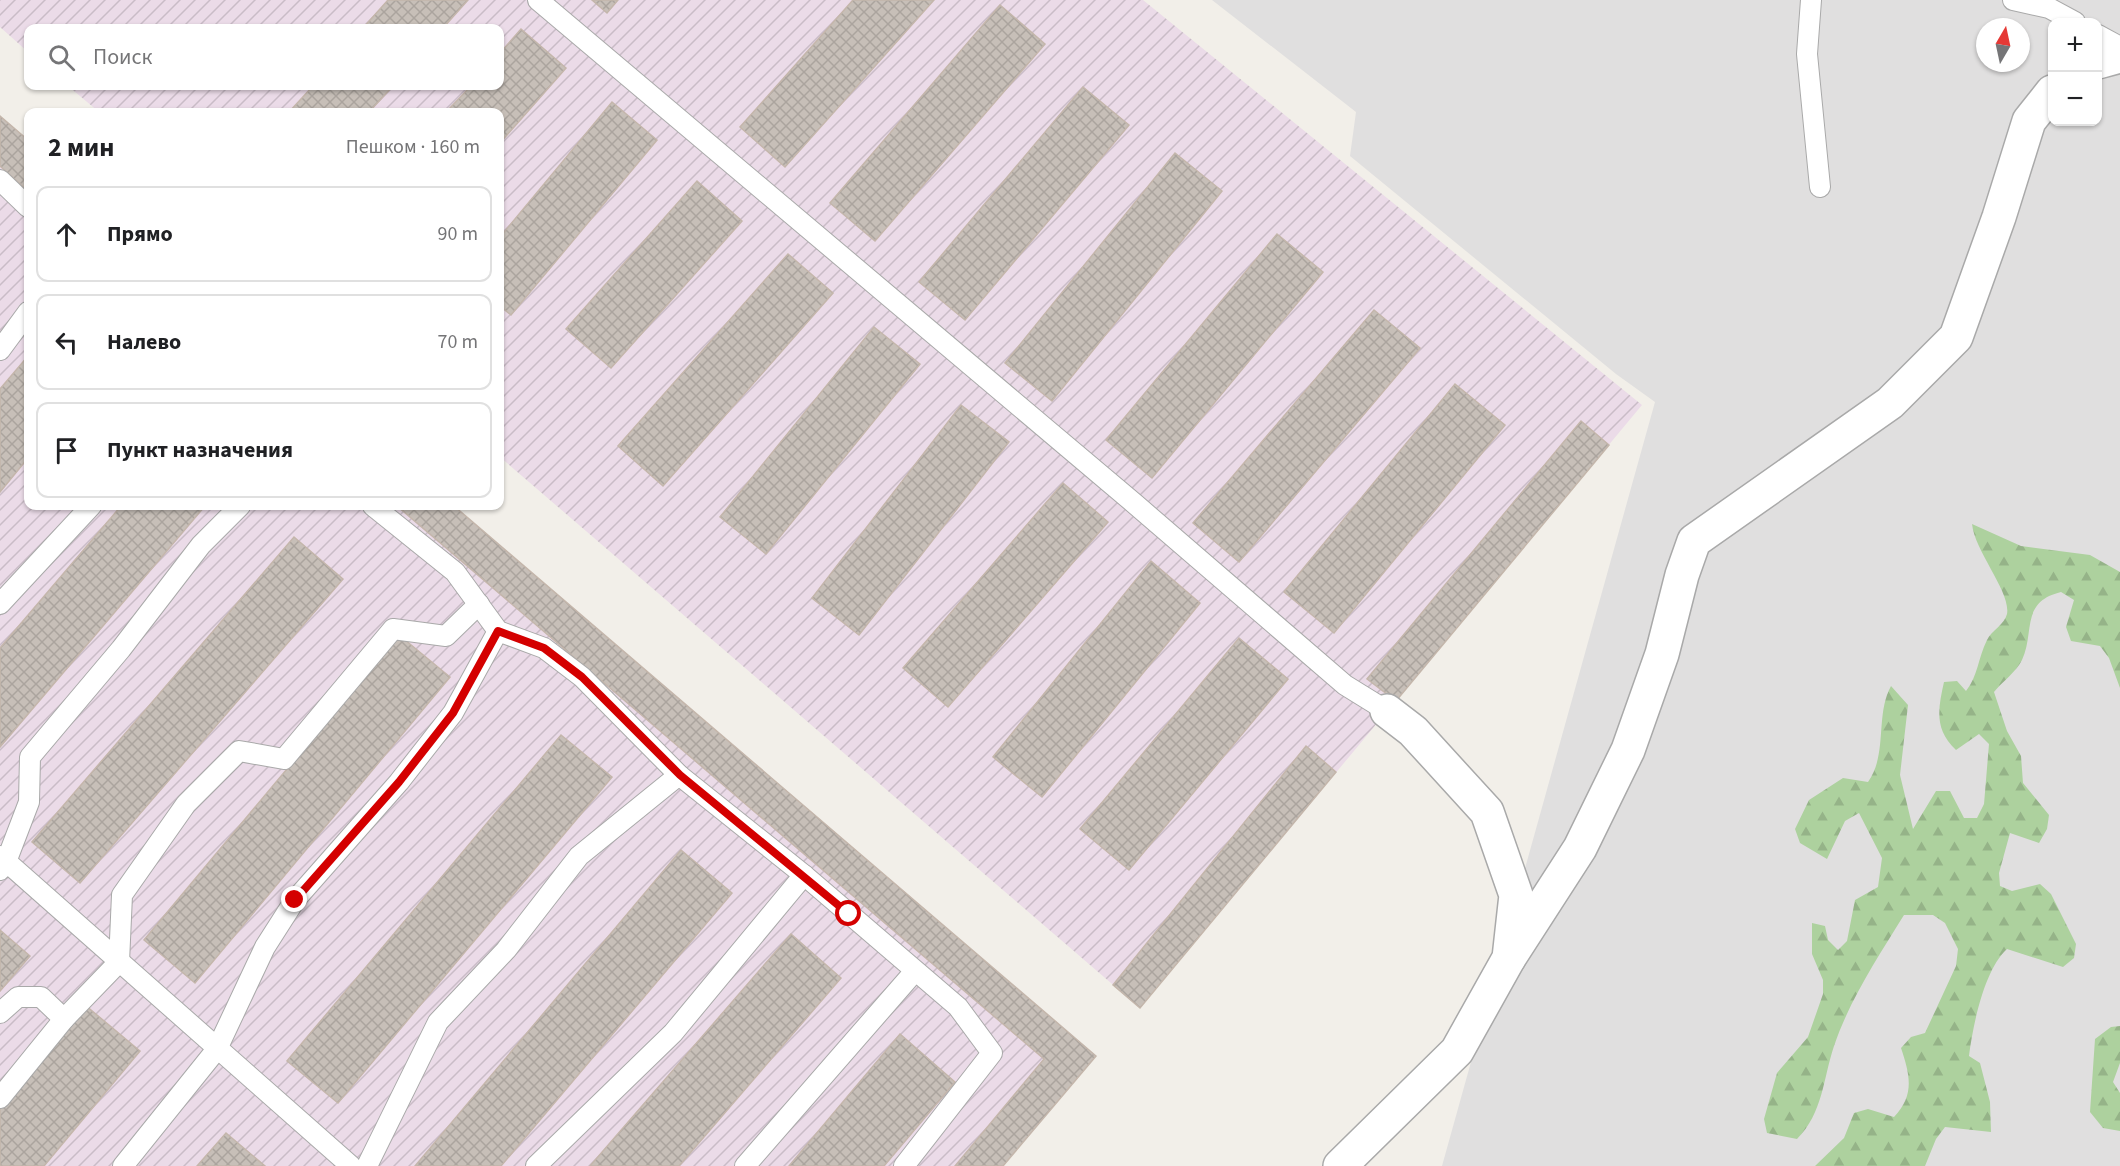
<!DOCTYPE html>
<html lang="ru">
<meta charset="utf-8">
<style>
:root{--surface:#fff;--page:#f6f6f6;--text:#202124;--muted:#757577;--line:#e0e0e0}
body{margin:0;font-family:"Source Sans 3",sans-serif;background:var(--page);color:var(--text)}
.controls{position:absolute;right:18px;top:18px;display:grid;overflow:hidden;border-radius:12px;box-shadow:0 2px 4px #0004}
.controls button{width:54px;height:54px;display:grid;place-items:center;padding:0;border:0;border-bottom:2px solid var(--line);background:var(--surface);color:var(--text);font:30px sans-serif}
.compass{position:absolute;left:1976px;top:18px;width:54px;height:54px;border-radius:50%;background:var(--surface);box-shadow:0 2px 4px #0004;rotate:9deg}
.stop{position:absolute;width:18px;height:18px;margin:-14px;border:4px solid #d40000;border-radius:50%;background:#fff}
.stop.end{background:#d40000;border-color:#fff;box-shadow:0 2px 6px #0008}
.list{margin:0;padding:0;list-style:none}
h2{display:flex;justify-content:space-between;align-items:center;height:78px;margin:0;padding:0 24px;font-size:26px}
h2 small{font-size:20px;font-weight:400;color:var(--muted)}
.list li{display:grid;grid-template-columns:39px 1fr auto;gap:18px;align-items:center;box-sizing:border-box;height:96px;margin:0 12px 12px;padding:0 12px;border:2px solid var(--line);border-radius:12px}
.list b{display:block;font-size:22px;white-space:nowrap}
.list em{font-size:20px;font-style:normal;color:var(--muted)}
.icon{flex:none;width:33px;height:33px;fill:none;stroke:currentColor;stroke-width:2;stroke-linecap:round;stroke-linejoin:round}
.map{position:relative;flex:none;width:2120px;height:1166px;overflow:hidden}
.search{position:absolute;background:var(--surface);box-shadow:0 2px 4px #0004;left:24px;top:24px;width:480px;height:66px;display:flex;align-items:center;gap:15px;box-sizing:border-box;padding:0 21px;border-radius:12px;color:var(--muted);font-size:22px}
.panel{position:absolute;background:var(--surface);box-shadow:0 2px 4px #0004;left:24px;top:108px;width:480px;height:402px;border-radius:12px}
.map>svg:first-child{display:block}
.residential{fill:#e0dfdf;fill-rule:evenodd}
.industrial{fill:url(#industrial-furrows)}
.forest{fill:url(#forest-firs)}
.building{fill:url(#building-cross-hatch);stroke:#c4b6ab;stroke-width:1.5}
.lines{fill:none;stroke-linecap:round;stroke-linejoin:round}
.service-casing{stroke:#a9a9a9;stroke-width:22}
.minor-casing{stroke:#a9a9a9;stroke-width:36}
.service{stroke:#fff;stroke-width:20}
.minor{stroke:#fff;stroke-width:33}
.route{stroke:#d40000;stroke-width:8}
</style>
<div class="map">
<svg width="2120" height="1166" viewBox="0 0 2120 1166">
<defs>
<pattern id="industrial-furrows" width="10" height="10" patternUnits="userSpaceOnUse" patternTransform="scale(1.5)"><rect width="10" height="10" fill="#ebdbe8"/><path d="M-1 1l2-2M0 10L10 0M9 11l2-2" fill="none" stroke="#c9bcc7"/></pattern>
<pattern id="forest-firs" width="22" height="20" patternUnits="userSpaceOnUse" patternTransform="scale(1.5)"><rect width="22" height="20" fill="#add19e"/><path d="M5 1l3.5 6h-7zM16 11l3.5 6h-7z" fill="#95b388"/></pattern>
<pattern id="building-cross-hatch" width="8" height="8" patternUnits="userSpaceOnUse" patternTransform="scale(1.5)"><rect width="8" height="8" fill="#c7bfb8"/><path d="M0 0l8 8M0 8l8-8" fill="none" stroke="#aba49e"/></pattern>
</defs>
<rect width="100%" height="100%" fill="#f2efe9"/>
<!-- residential -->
<path class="residential" d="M1212,0H2120V1166H1442L1655,402L1616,374L1350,156L1356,112ZM2052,22H2098V122H2052ZM1985,27H2021V63H1985Z"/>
<!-- industrial -->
<g class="industrial">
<path d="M0,0H1143L1642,405L1140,1008L500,457V112H99L68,86H500V28H28V52L0,27Z"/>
<path d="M0,116L28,140V506H454L1096,1056L1003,1166H0Z"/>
</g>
<!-- forest -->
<g class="forest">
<path d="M1972,524L2021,546L2090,555L2120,572V688L2109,658L2100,646L2071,641L2066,627L2074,600L2061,592C2020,602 2035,632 2022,660C2017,671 2002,682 1994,692L2007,731L2021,756L2023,783L2049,815L2047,829L2039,843L2010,833L1999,873L2000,886L2012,891L2040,884L2051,894L2076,944L2074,958L2063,967L2007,949C1984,970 1973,1025 1969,1056L1980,1063L1990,1102L1991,1132L1945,1127L1936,1139L1925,1166H1815L1844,1138L1854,1113L1868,1109L1894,1117C1915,1095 1910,1075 1901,1048L1911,1037L1925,1033L1956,966L1958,949L1945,923L1933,915H1904C1878,957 1850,999 1834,1046C1823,1079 1823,1113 1797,1139L1767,1133L1764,1119L1777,1073L1808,1037L1823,994V980L1812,954V923L1825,926L1828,940L1838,950L1847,941L1855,900L1878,887L1882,858L1859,813L1845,821L1827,859L1800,843L1795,829L1809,800L1843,778L1868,782C1888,754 1875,715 1891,686L1908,705L1900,775L1913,829L1936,791H1950L1964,818H1977L1984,804L1989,744L1979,734L1956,750C1934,729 1938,709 1944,682L1957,681L1966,691C1978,676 1978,658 1987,640C1991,631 2005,624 2007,614C2011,592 1975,552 1972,524Z"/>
<path d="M2120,1026V1063L2113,1082L2120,1093V1131L2103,1128L2090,1112L2095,1039L2111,1027Z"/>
</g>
<!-- building -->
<g class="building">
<path d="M388,0H468L443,28H363Z"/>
<path d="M592,0H618L607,13Z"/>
<path d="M853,0H934L785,167L740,127Z"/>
<path d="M1000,5L1045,44L875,241L830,203Z"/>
<path d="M521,29L566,68L500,143V112H446L471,86H500V53Z"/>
<path d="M313,86H393L369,112H289Z"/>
<path d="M1083,87L1129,125L965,320L919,282Z"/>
<path d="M612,102L657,140L511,315L500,306V237Z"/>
<path d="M0,116L28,140V191L0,166Z"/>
<path d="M1175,153L1222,191L1052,401L1005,363Z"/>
<path d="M697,181L742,221L611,368L566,329Z"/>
<path d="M1277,234L1323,272L1152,478L1106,440Z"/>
<path d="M788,254L833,293L663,486L618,446Z"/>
<path d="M1374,310L1420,348L1239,562L1193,523Z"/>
<path d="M874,327L920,364L766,554L720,517Z"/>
<path d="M28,356V458L0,492V389Z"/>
<path d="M1455,384L1505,425L1334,633L1284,592Z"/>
<path d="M961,405L1009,442L859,635L812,598Z"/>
<path d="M1581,421L1609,445L1396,701L1367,679Z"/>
<path d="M1063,483L1108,522L948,707L903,668Z"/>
<path d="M121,506H205L0,747V648Z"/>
<path d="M397,506H454L1096,1056L1003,1166H955L1044,1059Z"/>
<path d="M294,537L343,579L80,883L32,842Z"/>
<path d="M1151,561L1200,603L1042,797L993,757Z"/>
<path d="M399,635L450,677L195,983L144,940Z"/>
<path d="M1239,638L1288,679L1129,870L1080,829Z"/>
<path d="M561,735L612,777L338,1103L287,1061Z"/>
<path d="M1306,746L1336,772L1140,1008L1113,985Z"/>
<path d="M681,850L732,893L501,1166H415Z"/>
<path d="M0,930L30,956L0,991Z"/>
<path d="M791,934L841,978L679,1166H590Z"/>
<path d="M85,1005L140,1051L44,1166H0V1107Z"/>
<path d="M900,1034L955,1082L884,1166H789Z"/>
<path d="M226,1133L265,1166H197Z"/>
</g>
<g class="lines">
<defs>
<g id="service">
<path d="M538,0L1135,504L1345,685L1387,711"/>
<path d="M1811,0L1807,54L1820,187"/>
<path d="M2013,0L2049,8L2075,22"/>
<path d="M2098,35L2120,47"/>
<path d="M0,180L28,207"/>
<path d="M0,350L28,312"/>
<path d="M373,506L455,572L498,631L544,648L582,677L679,775L804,875L958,1007L992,1053L904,1166"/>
<path d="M0,604L91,506"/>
<path d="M0,856L351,1166"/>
<path d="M0,870L6,862L29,802L30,757L121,649L201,545L240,506"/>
<path d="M0,1013L18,997H41L64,1019"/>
<path d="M0,1098L64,1019L119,962L122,895L186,804L239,751L284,759L393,629L446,636L479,604"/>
<path d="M123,1166L217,1049L265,947L295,900L399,782L453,713L498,631"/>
<path d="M367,1166L438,1022L506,950L579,856L679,775"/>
<path d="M536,1166L673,1033L804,875"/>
<path d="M745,1166L915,971"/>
</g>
<g id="minor">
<path d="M2098,62L2120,56"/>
<path d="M1509,958L1580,848L1628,750L1662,654L1682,575L1694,541L1890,403L1956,337L1999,217L2029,121L2052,92"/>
<path d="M1340,1166L1457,1051L1509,958L1516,895L1487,812L1413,731L1387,711"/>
</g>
</defs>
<!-- service casing -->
<use href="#service" class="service-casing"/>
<!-- minor casing -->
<use href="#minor" class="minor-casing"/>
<!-- service -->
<use href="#service" class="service"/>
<!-- minor -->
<use href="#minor" class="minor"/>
</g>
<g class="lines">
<!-- route -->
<path class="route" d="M295,900L399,782L453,713L498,631L544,648L582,677L680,775L849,914"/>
</g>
</svg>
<div class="controls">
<button>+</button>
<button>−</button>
</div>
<svg class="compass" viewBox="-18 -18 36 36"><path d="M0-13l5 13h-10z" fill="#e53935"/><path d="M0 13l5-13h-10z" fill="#757577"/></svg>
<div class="stop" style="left:849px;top:914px"></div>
<div class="stop end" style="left:295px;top:900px"></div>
<div class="search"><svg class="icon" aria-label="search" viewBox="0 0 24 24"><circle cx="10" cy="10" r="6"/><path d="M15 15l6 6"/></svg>Поиск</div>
<section class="panel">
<h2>2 мин<small>Пешком · 160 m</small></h2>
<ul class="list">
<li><svg class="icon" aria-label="ahead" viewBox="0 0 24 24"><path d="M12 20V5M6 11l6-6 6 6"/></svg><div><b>Прямо</b></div><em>90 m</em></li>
<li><svg class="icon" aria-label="left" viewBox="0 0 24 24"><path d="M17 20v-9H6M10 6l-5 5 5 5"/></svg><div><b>Налево</b></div><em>70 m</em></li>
<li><svg class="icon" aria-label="arrive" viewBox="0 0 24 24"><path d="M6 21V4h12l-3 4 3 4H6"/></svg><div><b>Пункт назначения</b></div></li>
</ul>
</section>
</div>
